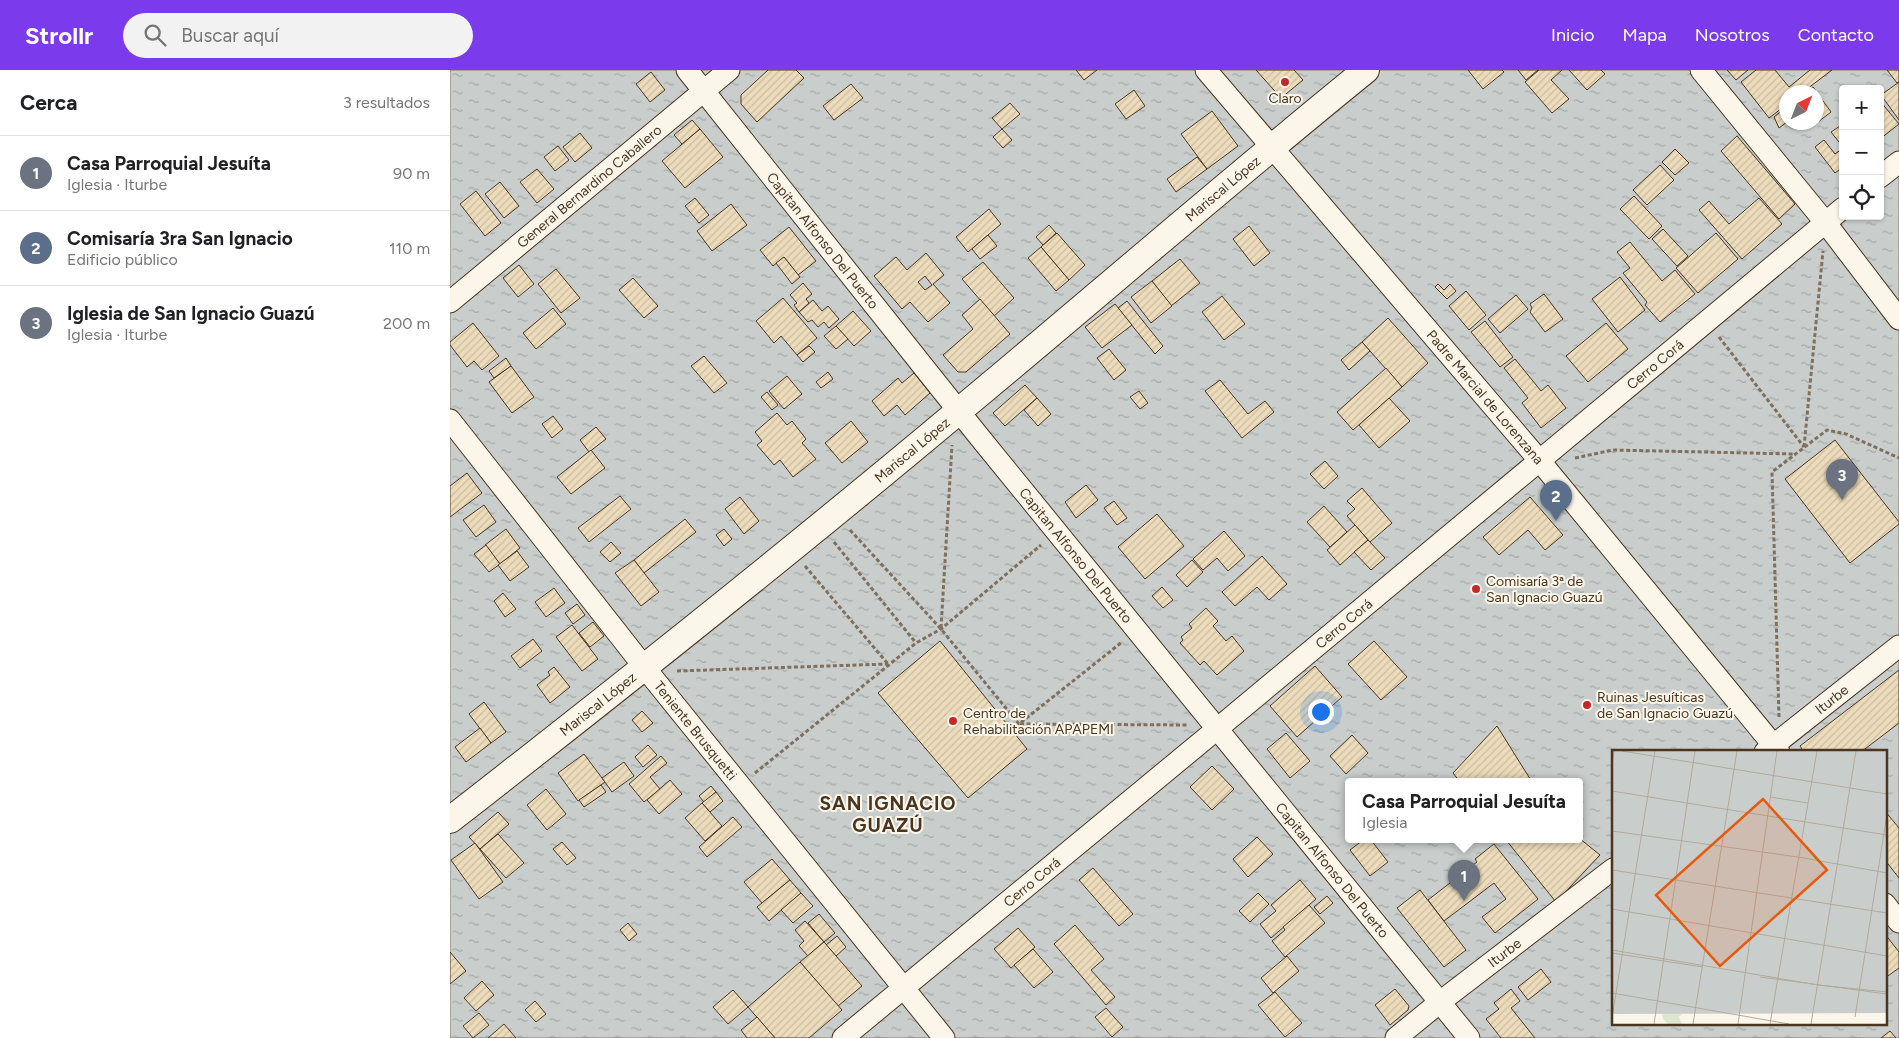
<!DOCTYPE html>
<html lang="es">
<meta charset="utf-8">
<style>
:root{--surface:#fff;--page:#f2f2f2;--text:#202124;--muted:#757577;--line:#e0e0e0;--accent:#7c3aed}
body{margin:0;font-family:Figtree,sans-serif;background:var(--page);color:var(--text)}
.controls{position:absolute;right:15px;top:15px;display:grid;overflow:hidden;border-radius:5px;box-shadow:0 1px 4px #0004}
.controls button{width:45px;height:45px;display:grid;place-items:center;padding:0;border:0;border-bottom:1px solid var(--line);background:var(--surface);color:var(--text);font:25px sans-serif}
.compass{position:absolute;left:1329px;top:15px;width:45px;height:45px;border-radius:50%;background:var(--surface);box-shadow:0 1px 4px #0004;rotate:42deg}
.you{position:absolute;left:870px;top:641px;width:18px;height:18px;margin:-12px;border:4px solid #fff;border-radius:50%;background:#1a73e8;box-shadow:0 0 0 8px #1a73e833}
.badge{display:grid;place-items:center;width:32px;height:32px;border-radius:50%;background:var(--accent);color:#fff;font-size:16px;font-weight:700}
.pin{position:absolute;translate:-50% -41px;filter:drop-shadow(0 1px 2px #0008)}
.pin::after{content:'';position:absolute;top:26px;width:18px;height:15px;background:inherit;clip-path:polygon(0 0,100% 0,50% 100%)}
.popup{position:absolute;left:895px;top:708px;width:238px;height:65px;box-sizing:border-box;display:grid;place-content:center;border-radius:5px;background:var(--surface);filter:drop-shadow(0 1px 4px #0005);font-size:16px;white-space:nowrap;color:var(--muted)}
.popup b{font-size:19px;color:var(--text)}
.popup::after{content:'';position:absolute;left:50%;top:100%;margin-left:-10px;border:10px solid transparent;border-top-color:var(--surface)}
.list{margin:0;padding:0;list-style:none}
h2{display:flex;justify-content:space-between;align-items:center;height:65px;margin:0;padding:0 20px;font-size:21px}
h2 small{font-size:16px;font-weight:400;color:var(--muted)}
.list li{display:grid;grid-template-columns:32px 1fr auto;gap:15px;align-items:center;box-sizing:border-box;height:75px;padding:0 20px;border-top:1px solid var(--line)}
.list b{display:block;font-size:19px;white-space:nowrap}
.list p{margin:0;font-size:16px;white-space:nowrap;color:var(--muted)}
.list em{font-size:16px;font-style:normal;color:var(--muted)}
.icon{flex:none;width:28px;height:28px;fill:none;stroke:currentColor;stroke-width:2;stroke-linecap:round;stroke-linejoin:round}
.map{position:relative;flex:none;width:1449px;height:968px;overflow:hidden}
header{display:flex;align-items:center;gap:30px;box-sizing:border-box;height:70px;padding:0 25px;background:var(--accent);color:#fff}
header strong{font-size:24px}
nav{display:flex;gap:28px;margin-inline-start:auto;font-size:18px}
.search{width:350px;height:45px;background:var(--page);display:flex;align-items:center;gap:12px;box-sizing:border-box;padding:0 18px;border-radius:28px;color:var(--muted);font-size:19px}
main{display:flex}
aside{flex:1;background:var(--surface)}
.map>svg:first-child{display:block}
.water{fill:url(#water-ripples);stroke:#887966;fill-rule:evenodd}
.building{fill:url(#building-hatch);stroke:#4a3520;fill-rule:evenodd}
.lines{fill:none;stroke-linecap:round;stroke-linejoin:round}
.minor-casing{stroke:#4a3520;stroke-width:23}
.major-casing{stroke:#4a3520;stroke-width:28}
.path{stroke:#7f6f5c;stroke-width:3;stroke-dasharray:4 2.5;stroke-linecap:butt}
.minor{stroke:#fbf6e9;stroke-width:21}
.major{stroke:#fbf6e9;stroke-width:26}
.poi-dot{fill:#c62828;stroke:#fbf6e9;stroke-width:2}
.labels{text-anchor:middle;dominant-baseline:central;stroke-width:4;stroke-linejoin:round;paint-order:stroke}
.poi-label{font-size:14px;fill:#4a3520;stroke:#fbf6e9;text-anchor:start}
.street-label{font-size:14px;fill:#4a3520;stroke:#fbf6e9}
.district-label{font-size:19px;font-weight:bold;letter-spacing:1px;fill:#4a3520;stroke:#fbf6e9}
.inset-road{fill:none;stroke:#b4a999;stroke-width:1}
.view{fill:#e8590c;fill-opacity:0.15;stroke:#e8590c;stroke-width:2.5}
.inset-edge{fill:none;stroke:#4a3520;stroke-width:2.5}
</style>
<header>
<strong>Strollr</strong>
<div class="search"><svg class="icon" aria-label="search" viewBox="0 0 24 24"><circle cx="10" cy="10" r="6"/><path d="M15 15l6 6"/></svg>Buscar aquí</div>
<nav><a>Inicio</a><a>Mapa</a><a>Nosotros</a><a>Contacto</a></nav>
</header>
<main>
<aside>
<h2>Cerca<small>3 resultados</small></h2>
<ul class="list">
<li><span class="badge" style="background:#6b7280">1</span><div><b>Casa Parroquial Jesuíta</b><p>Iglesia · Iturbe</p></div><em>90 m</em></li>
<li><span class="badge" style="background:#5c6f8a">2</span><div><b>Comisaría 3ra San Ignacio</b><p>Edificio público</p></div><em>110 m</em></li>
<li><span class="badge" style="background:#6b7280">3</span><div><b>Iglesia de San Ignacio Guazú</b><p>Iglesia · Iturbe</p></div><em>200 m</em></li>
</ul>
</aside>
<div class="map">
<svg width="1449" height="968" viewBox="0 0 1449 968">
<defs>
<pattern id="water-ripples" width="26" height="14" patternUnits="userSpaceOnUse" patternTransform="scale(1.25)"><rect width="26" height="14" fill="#c9cecd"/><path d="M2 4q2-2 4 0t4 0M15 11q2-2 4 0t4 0" fill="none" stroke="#a5a8a6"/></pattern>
<pattern id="building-hatch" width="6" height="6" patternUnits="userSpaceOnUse" patternTransform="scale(1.25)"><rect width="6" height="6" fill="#ecdcbc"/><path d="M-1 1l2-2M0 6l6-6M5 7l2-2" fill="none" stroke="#ccbda1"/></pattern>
</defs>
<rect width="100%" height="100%" fill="#fbf6e9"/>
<!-- water -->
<path class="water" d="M0,0H1449V968H0ZM1393,19H1430V146H1393ZM1336,22H1366V52H1336ZM1163,682H1435V954H1163ZM899,712H1129V770H899Z"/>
<!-- building -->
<g class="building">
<path d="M318,0H346L354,8L307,52L291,34V25Z"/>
<path d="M626,0H647L634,10Z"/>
<path d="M806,0H844L853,10L831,28Z"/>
<path d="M1018,0H1052L1054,2L1033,19Z"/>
<path d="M1068,0H1088L1076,10Z"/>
<path d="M1089,0H1112L1101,10L1119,29L1102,43L1075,12Z"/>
<path d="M1119,0H1151L1155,4L1137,20Z"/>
<path d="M1277,0H1298L1286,10Z"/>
<path d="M1306,0H1325L1339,17L1360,0H1382L1353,22H1336V35L1319,48L1291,12Z"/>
<path d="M1437,0H1449V12L1447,13Z"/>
<path d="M201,2L215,20L200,32L186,14Z"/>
<path d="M1449,12V50L1431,25Z"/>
<path d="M401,14L413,28L384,50L373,36Z"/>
<path d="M1363,17L1381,42L1364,55L1363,52H1366V22H1356Z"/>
<path d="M684,20L695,36L676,49L665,34Z"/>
<path d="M1430,31L1449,54L1430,69Z"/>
<path d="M560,33L570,44L552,59L542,48Z"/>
<path d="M1336,37L1337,52L1329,58L1324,47Z"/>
<path d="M762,41L788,76L757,99L731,64Z"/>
<path d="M242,50L250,59L232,74L224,65Z"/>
<path d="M1393,54V77L1381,62Z"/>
<path d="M250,59L273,87L235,118L212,91Z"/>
<path d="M552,59L562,70L553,78L543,67Z"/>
<path d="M130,63L142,78L125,92L113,77Z"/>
<path d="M1287,66L1345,134L1329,149L1271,81Z"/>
<path d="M1374,70L1385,84L1393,78V97L1385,103L1365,77Z"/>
<path d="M108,76L119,90L105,101L94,87Z"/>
<path d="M1225,79L1239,93L1225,105L1212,92Z"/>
<path d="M747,87L757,99L726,122L717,109Z"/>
<path d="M1210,95L1224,110L1197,135L1183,120Z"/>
<path d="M87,99L104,119L87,133L70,112Z"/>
<path d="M50,112L69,136L54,148L35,124Z"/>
<path d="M26,121L51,153L35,166L10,134Z"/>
<path d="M1184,126L1212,156L1199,169L1170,139Z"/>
<path d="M245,128L259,145L249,153L235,136Z"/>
<path d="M1309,128L1332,154L1292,189L1249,140L1259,131L1279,154Z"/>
<path d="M281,134L297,155L262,181L247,161Z"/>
<path d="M539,139L551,154L518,182L506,167Z"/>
<path d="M599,155L606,163L593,175L586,167Z"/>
<path d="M799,156L820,183L804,196L783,169Z"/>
<path d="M339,157L366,191L348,205L334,187L323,196L310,180Z"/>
<path d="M1213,159L1238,186L1227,196L1202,169Z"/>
<path d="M607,163L635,195L619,210L591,177Z"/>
<path d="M1266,163L1288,189L1248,223L1226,198Z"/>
<path d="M538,165L547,176L530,189L522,179Z"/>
<path d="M1180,172L1212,211L1225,200L1245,224L1210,252L1195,235L1197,232L1173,203L1180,198L1167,182Z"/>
<path d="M591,177L619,210L606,221L578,188Z"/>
<path d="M476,183L494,205L483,214L500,233L478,252L460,232L452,239L424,206L446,187L457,200ZM475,206L482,215L475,220L468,212Z"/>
<path d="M334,187L350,207L342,214L326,193Z"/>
<path d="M730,189L750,213L721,236L702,211Z"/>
<path d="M533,192L564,228L544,246L512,209Z"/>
<path d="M69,195L84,214L68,227L53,208Z"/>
<path d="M106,199L130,228L111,243L88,214Z"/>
<path d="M1170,207L1195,240L1168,262L1142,229Z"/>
<path d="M183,208L208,236L194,248L169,220Z"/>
<path d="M702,211L722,236L701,253L681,227Z"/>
<path d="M353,213L362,224L356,229L359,233L349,242L344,235L347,233L340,225Z"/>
<path d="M988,214L994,220L1000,214L1006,221L997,229L985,217Z"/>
<path d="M1016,221L1036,245L1019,260L999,236Z"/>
<path d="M1094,224L1113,249L1095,262L1080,242L1082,238L1080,234Z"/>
<path d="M1066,225L1078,239L1050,263L1038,249Z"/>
<path d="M772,226L795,254L774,270L752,242Z"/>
<path d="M333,228L367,268L347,285L331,266L324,273L306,251Z"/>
<path d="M530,229L560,264L516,302H508L493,285L523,259L512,245Z"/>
<path d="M363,230L372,241L378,236L389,249L379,258L374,252L368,257L362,250L358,252L349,242Z"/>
<path d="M677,231L713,276L705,284L668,238Z"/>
<path d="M665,234L682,255L652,278L635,257Z"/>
<path d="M103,238L116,254L86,279L73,263Z"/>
<path d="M403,241L421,261L404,276L386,256Z"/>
<path d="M938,248L978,293L952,317L912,272Z"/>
<path d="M1035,251L1063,287L1050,297L1021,262Z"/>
<path d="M23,253L49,286L32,300L24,291L17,297L0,275V272Z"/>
<path d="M1156,253L1178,279L1138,312L1116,286Z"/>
<path d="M386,256L398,269L386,279L374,266Z"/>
<path d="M912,272L920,281L899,300L891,290Z"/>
<path d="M359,276L365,282L353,292L347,285Z"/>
<path d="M659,279L676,300L664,310L647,288Z"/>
<path d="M254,286L277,313L264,323L241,296Z"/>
<path d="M56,288L61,296L44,308L39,301Z"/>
<path d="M1065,289L1091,321L1098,315L1116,338L1091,358L1072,333L1078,328L1054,298Z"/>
<path d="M61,296L84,327L62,343L39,312Z"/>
<path d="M936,298L952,317L903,360L887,342Z"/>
<path d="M378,302L383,309L371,318L366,312Z"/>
<path d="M464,303L480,323L455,345L447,335L434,346L422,331L448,308L452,313Z"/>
<path d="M337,306L352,324L334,339L319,321Z"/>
<path d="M770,310L798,344L815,331L824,342L792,368L755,321Z"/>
<path d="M575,315L587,328L555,356L543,343Z"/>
<path d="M689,321L698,333L690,339L680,327Z"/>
<path d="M317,322L328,335L322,340L311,327Z"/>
<path d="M587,328L601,344L588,356L574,340Z"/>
<path d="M939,328L960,351L929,378L909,355Z"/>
<path d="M327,343L337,355L342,351L356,369L352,373L366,389L343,407L330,390L324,395L307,375L312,371L305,362Z"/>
<path d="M103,346L113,359L102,368L92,354Z"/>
<path d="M401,351L418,372L392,393L375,373Z"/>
<path d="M146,357L156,369L139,382L130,370Z"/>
<path d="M1385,370L1449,452V454L1400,493L1335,409Z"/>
<path d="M141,380L155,398L121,424L107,407Z"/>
<path d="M875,391L888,406L874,419L860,404Z"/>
<path d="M17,403L32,423L0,447V416Z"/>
<path d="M636,415L648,430L626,448L615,432Z"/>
<path d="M912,418L942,453L920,472L897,446L905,439L897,431Z"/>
<path d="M170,426L181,439L139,472L128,458Z"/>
<path d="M290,427L309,451L294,464L275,439Z"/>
<path d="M1080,427L1113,465L1095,480L1078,460L1049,485L1033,467Z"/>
<path d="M664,431L677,448L667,455L654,438Z"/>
<path d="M34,435L46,452L26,467L13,450Z"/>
<path d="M874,436L897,462L880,477L857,452Z"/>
<path d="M707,444L734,476L695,509L668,477Z"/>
<path d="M235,449L246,462L194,503L184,490Z"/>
<path d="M905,455L918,470L890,495L877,480Z"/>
<path d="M56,459L70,478L50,494L35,475Z"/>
<path d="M274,459L282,469L274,476L266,465Z"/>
<path d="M774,461L795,486L778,501L767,488L753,500L743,489Z"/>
<path d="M918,470L935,488L921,500L904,482Z"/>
<path d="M161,472L171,483L160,492L150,482Z"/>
<path d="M36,475L50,494L39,502L24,484Z"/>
<path d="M67,481L79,497L60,511L48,495Z"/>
<path d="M812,486L837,514L819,530L807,517L785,536L772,522Z"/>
<path d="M184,490L209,522L191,536L165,503Z"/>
<path d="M742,490L753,502L737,517L726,505Z"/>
<path d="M712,517L723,530L713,538L702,526Z"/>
<path d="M104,518L115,533L96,547L85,532Z"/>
<path d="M53,523L66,539L55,547L44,531Z"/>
<path d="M127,534L135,545L123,554L115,543Z"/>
<path d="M756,538L768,551L763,556L776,571L782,566L794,581L767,605L754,591L750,595L730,573L733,570L731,567L742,558L739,554Z"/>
<path d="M143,552L154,566L140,577L129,563Z"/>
<path d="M122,555L148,589L132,601L106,567Z"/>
<path d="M83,569L92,581L70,598L61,586Z"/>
<path d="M490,571L577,679L518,728L428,623Z"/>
<path d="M924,571L957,607L931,630L898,594Z"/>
<path d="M865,596L892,627L847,667L820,636Z"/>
<path d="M104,597L120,617L100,633L87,615L100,605L98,602Z"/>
<path d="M1449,600V653L1411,682H1354L1350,676Z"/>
<path d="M34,632L56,662L41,673L19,644Z"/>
<path d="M192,641L203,653L192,662L182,650Z"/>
<path d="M1047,656L1082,712H1010L1003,703Z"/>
<path d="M30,658L41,673L16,692L5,677Z"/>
<path d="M836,663L860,691L840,708L817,679Z"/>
<path d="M902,665L918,683L896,704L880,686Z"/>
<path d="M198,675L207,685L193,697L185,687Z"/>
<path d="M134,684L155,712L128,731L108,703Z"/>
<path d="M211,686L217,693L200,707L210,719L194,732L179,714Z"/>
<path d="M174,692L184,706L162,722L152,708Z"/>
<path d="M762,696L784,719L762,740L740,717Z"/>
<path d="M220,710L232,724L209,744L197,730Z"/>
<path d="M151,715L156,722L134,737L129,730Z"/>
<path d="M261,716L266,722L254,732L249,726Z"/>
<path d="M96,719L116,744L97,760L77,735Z"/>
<path d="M266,722L273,731L260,742L252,733Z"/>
<path d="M252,733L272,756L255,771L235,748Z"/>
<path d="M1435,741L1449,758V808L1435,790Z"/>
<path d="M48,742L59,754L30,779L19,767Z"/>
<path d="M283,747L292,757L257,787L249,777Z"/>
<path d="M48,764L74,793L56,808L30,779Z"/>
<path d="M807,767L823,784L798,807L783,789Z"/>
<path d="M1129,768L1150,785L1106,832L1056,770H1129Z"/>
<path d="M913,770H921L938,792L920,806L900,780Z"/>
<path d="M112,772L126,788L117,795L103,779Z"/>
<path d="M25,773L53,812L29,829L1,790Z"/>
<path d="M1044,774L1088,829L1045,863L1032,847L1056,829L1044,813L994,851L978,830L1027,792L1025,789Z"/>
<path d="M322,789L340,810L312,833L294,812Z"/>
<path d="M643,798L683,844L669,856L629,810Z"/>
<path d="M340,810L351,823L319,851L307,837Z"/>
<path d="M850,810L866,829L821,868L810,854L826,841L821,835Z"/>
<path d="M970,820L1016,880L994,897L947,838Z"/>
<path d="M351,823L363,836L343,853L331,840Z"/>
<path d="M808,823L819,834L800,852L789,841Z"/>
<path d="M877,826L883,833L870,844L864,837Z"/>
<path d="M859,835L875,853L835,887L822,871L835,860L833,857Z"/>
<path d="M369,844L385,863L374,872L358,853Z"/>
<path d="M355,851L374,872L358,886L349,876L354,871L345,860Z"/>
<path d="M178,853L187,864L179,871L170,860Z"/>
<path d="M625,855L654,889L641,900L665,927L656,935L604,874Z"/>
<path d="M568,858L585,877L561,898L544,879Z"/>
<path d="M1435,864L1449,882V898L1435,908Z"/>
<path d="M387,866L396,877L386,886L376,875Z"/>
<path d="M374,872L412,916L388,936L350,892Z"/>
<path d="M583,879L603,902L584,918L564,895Z"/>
<path d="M0,882L16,901L0,914Z"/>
<path d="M837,886L849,901L823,923L811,908Z"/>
<path d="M350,892L392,940L359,968H325L298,937Z"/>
<path d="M1091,899L1101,912L1078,930L1068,917Z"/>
<path d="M32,911L44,925L26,941L14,928Z"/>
<path d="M945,919L959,936L958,940L940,955L925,935Z"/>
<path d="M1061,919L1070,931L1061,938L1085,968H1051L1036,949L1049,939L1044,933Z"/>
<path d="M283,920L298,937L278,954L263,937Z"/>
<path d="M825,922L852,953L835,967L808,935Z"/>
<path d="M85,931L96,944L86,952L75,940Z"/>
<path d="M656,938L673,957L662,967L645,947Z"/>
<path d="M29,943L39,955L23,968L13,956Z"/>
<path d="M307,947L325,968H297L291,960Z"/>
<path d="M54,954L66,968H38Z"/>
<path d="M1440,961L1446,968H1431Z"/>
</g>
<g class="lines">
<defs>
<g id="minor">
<path id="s1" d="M237,0L527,364L1019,968"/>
<path id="s2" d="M756,0L1089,390L1329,682"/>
<path d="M1251,0L1375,152L1449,249"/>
<path d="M1430,107L1449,92"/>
<path id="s3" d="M0,232L279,0"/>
<path id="s4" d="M0,350L195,598L494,968"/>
<path id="s5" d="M1315,682L1449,576"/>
<path d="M1435,834L1449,852"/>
<path id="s6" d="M393,968L767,659L1393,138"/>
<path id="s7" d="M946,968L990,932L1163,799"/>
</g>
<g id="major">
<path id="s8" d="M0,750C172,616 343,480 510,340C646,227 779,111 916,0"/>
</g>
</defs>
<!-- minor casing -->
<use href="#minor" class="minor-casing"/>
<!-- major casing -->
<use href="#major" class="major-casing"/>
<!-- path -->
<g class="path">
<path d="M1269,267L1354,377"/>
<path d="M1354,377L1373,181"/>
<path d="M1125,388L1163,380L1344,384"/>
<path d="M400,460L491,559L569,654L672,572"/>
<path d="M384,472L466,573"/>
<path d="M355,496L438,594"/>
<path d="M491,558L502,375"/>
<path d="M227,601L438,594"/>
<path d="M1329,647L1322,402L1377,360L1396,364L1449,388"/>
<path d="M570,654L739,655"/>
<path d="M305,703L466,573L491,559L591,475"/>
</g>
<!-- minor -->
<use href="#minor" class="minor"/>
<!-- major -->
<use href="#major" class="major"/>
</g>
<!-- markers -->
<g class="poi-dot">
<circle cx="835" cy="12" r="5"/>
<circle cx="1026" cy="519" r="5"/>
<circle cx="1137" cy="635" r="5"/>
<circle cx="503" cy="651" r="5"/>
</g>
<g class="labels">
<!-- poi labels -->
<g class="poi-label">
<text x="835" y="28" text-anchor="middle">Claro</text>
<text x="1036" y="511">Comisaría 3ª de<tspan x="1036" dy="16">San Ignacio Guazú</tspan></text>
<text x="1147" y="627">Ruinas Jesuíticas<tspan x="1147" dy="16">de San Ignacio Guazú</tspan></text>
<text x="513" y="643">Centro de<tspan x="513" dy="16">Rehabilitación APAPEMI</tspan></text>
</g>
<!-- street labels -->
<g class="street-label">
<text stroke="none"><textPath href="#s3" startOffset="181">General Bernardino Caballero</textPath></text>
<text stroke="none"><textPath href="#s8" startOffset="998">Mariscal López</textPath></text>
<text stroke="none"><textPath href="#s1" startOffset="218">Capitan Alfonso Del Puerto</textPath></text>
<text stroke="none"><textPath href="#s6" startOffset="1055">Cerro Corá</textPath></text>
<text stroke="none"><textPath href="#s2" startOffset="430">Padre Marcial de Lorenzana</textPath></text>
<text stroke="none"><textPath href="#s8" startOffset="592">Mariscal López</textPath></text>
<text stroke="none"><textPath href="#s1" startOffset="622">Capitan Alfonso Del Puerto</textPath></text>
<text stroke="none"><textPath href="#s6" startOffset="650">Cerro Corá</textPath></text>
<text stroke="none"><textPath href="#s5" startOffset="85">Iturbe</textPath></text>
<text stroke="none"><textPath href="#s8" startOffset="188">Mariscal López</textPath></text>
<text stroke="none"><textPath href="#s4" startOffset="396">Teniente Brusquetti</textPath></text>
<text stroke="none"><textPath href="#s1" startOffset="1028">Capitan Alfonso Del Puerto</textPath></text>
<text stroke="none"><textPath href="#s6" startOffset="245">Cerro Corá</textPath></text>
<text stroke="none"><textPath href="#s7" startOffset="138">Iturbe</textPath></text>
</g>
<!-- district labels -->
<g class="district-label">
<text x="438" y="733">SAN IGNACIO<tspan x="438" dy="22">GUAZÚ</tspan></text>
</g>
</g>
<!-- overview -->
<g transform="translate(1162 680)">
<rect width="275" height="275" fill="#fbf6e9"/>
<path d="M50,261L70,264L67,267L70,274H56L51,269Z" fill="#dce7d0"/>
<path d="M0,1H275V263L0,264Z" fill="#c9cecd"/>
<path class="inset-road" d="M10,1L275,44M0,17L2,1M0,41L275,85M158,47L196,53M0,81L186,107L275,123M0,120L275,163M0,159L275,206M0,200L206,235L275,242M0,203L91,217M148,227L275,244M0,243L177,274M243,267L275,64M0,268L43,1M42,274L83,1M81,274L125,1M126,274L165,1M158,274L205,1M199,274L244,1"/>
<path class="view" d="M151,49L215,120L108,216L44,145Z"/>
<rect width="275" height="275" class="inset-edge"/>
</g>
</svg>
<div class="controls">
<button>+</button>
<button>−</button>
<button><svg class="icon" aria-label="locate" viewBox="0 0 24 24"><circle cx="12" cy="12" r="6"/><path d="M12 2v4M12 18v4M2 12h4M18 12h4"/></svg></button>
</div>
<svg class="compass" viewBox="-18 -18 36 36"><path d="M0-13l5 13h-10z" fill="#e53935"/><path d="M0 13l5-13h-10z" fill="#757577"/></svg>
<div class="you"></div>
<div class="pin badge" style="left:1014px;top:831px;background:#6b7280">1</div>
<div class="popup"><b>Casa Parroquial Jesuíta</b>Iglesia</div>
<div class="pin badge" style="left:1106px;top:451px;background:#5c6f8a">2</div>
<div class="pin badge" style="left:1392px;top:430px;background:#6b7280">3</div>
</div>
</main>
